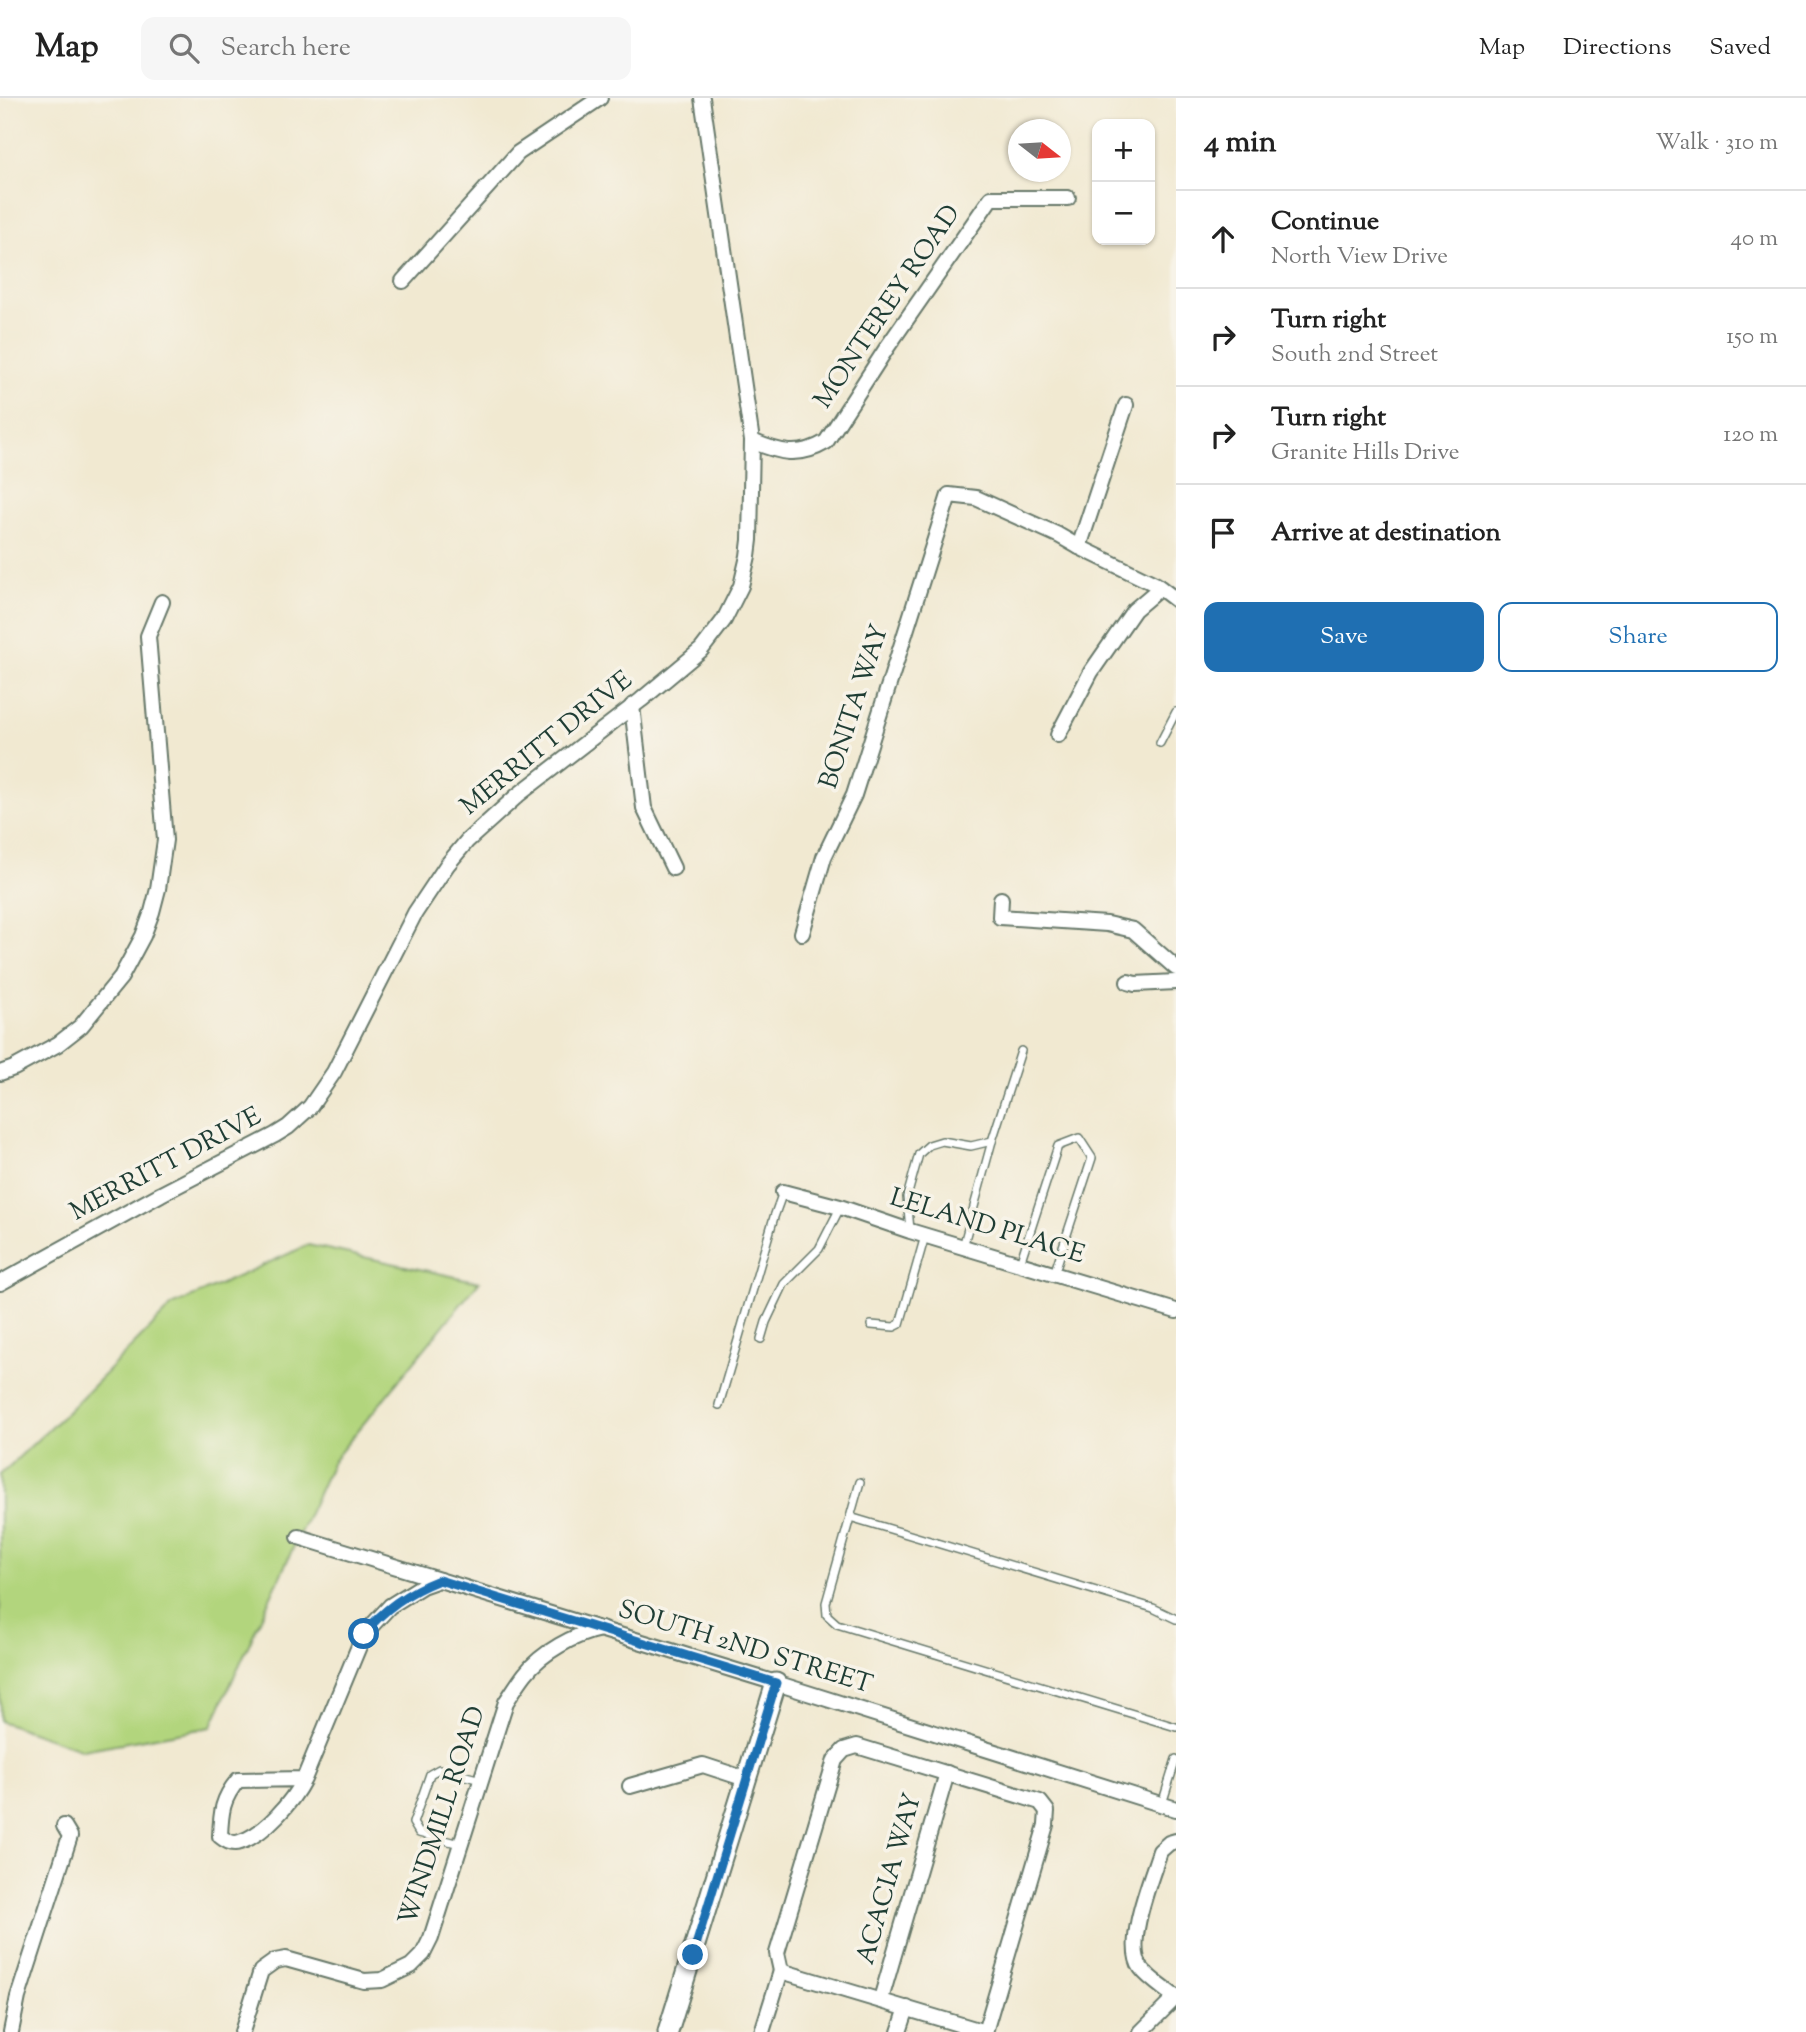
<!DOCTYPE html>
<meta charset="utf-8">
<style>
:root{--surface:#fff;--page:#f6f6f6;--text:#222;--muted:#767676;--line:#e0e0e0;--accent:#1f6fb2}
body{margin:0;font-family:"Sorts Mill Goudy",serif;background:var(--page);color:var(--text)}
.controls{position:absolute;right:21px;top:21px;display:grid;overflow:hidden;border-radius:14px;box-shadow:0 2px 5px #0004}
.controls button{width:63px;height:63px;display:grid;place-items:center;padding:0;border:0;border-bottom:2px solid var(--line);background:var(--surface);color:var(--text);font:35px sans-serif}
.compass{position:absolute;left:1008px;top:21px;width:63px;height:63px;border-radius:50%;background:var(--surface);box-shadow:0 2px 5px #0004;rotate:107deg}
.stop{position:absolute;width:21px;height:21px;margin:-16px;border:5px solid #1f6fb2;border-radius:50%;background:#fff}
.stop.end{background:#1f6fb2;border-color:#fff;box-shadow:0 2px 7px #0008}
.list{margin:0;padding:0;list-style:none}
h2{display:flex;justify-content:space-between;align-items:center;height:91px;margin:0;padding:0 28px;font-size:30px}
h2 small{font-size:23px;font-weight:400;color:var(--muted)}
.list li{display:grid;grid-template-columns:46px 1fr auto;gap:21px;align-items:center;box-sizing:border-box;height:98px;padding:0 28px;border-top:2px solid var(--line)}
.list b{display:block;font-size:26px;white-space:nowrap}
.list p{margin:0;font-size:23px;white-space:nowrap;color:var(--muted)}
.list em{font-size:23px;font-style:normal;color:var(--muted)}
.actions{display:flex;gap:14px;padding:21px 28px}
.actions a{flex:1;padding:16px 0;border:2px solid var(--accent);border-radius:14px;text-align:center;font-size:24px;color:var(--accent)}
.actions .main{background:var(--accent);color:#fff}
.icon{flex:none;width:38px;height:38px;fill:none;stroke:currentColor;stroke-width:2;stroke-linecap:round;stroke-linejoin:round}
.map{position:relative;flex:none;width:1176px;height:1934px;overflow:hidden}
header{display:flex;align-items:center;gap:42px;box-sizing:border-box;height:98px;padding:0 35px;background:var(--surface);border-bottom:2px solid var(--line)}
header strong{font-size:33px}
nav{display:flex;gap:38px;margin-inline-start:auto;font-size:24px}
.search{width:490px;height:63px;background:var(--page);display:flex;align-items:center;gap:18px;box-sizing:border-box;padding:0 24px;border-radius:14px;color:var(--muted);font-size:26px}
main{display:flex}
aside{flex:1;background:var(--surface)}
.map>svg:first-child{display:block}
.green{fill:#b2d57d;stroke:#688958;stroke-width:2}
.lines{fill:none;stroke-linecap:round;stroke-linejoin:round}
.service-casing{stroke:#68796b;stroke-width:10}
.minor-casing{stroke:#68796b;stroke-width:18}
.tertiary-casing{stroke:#68796b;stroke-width:23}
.service{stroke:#fff;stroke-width:7}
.minor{stroke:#fff;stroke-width:14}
.tertiary{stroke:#fff;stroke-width:19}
.route{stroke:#1f6fb2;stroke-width:9}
.labels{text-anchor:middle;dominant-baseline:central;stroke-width:7;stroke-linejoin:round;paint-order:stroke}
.street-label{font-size:26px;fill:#1f3d34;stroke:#f7f3e8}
</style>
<header>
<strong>Map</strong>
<div class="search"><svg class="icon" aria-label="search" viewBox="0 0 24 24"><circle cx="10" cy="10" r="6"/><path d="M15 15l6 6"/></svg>Search here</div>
<nav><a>Map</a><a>Directions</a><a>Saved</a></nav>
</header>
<main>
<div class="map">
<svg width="1176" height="1934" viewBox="0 0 1176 1934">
<rect width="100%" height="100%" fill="#f7f3e8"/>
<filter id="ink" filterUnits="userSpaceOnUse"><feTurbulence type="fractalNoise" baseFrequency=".0143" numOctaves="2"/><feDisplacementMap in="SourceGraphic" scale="14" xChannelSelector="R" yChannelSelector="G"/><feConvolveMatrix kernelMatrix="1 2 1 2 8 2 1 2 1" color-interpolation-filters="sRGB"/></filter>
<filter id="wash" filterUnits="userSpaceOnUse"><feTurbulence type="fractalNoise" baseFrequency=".00686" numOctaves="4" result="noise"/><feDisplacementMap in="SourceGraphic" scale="28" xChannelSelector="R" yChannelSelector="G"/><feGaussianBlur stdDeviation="1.57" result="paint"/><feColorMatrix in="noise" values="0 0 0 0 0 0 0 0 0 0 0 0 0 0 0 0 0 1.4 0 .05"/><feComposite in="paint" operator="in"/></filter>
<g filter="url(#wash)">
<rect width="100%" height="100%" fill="#f1e9d1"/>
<!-- green -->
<path class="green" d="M308,1147L479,1184L333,1363L211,1629L83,1652L0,1623V1377L67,1314L172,1208Z"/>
</g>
<g filter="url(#ink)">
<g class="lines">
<defs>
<g id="service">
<path d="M1160,645L1176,614"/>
<path d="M910,1132L907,1099L919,1056L929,1047L942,1043L971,1048L992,1043"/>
<path d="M963,1149L992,1043L1021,953"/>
<path d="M1020,1165L1058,1048L1079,1040L1092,1060L1054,1176"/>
<path d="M871,1227L894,1229L900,1226L925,1138"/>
<path d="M761,1241L766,1224L784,1186L819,1151L840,1110"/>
<path d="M719,1307L774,1119L783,1094"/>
<path d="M860,1384L826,1505L827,1517L837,1526L1176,1629"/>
<path d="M850,1419L1153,1510L1176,1521"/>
<path d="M1162,1706L1176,1661"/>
<path d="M460,1746L419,1735L413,1725L430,1676L439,1671L481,1682"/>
</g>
<g id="minor">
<path d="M403,183L518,55L600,0"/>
<path d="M752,343C780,355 799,360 826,344L888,248L991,100H1068"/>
<path d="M1079,449L1126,307"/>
<path d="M632,608L644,710L673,770"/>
<path d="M1058,637L1091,574L1134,512L1160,490"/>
<path d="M1001,801L1000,819L1107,826L1133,832L1176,870"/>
<path d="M802,835L824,759L854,697L949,397L976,400L1058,437L1079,449L1155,486L1176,502"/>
<path d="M1128,884L1135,886L1176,884"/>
<path d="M0,975L14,970L58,946L81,928L121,879L143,838L152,814L158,791L165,742L148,538L162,504"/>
<path d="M783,1094L840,1109L910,1133L1176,1213"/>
<path d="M0,1185L161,1096L275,1037L288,1029L310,1009L334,974L415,815L447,767L467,743L518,697L641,602L701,552L724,522L741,488L748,458L750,442L752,343L702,0"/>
<path d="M299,1439L776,1585L1176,1711"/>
<path d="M304,1681C292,1704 265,1736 240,1744C233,1747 226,1743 220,1738C221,1714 222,1701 238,1682L304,1681L364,1536L390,1508L422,1488L439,1482"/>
<path d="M630,1688L703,1667L746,1681"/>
<path d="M1175,1899C1164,1890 1149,1881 1141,1870C1124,1846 1151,1781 1160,1753L1169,1745L1176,1743"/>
<path d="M881,1901L947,1675"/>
<path d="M11,1934L18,1899L70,1738L64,1728"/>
<path d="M242,1934L261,1873L275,1863L286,1861L364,1883L382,1882L411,1868L423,1856L431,1840L506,1604C512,1595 518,1585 525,1576C541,1555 575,1536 601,1531"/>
<path d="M762,1934L781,1873"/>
<path d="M899,1934L907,1910"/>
<path d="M985,1934L1046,1727L1047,1713L1040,1704L857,1648L844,1652L835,1662L777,1855L781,1873L985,1934"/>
<path d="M1141,1934L1176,1899"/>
</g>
<path id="tertiary" d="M668,1934L776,1585"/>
</defs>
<!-- service casing -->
<use href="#service" class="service-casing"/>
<!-- minor casing -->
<use href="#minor" class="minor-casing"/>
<!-- tertiary casing -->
<use href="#tertiary" class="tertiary-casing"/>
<!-- service -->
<use href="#service" class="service"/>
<!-- minor -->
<use href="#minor" class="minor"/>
<!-- tertiary -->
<use href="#tertiary" class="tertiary"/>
</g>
</g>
<g class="lines" filter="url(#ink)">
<!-- route -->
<path class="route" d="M364,1536C384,1510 408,1494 439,1482L776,1585L693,1857"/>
</g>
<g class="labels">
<!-- street labels -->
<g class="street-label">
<text transform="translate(888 209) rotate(-56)">MONTEREY ROAD</text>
<text transform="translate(855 609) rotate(-72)">BONITA WAY</text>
<text transform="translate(547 646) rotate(-39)">MERRITT DRIVE</text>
<text transform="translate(166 1067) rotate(-28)">MERRITT DRIVE</text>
<text transform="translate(987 1129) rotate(17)">LELAND PLACE</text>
<text transform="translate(745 1550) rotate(17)">SOUTH 2ND STREET</text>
<text transform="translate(443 1718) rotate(-72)">WINDMILL ROAD</text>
<text transform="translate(890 1781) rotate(-74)">ACACIA WAY</text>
</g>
</g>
</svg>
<div class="controls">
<button>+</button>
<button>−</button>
</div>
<svg class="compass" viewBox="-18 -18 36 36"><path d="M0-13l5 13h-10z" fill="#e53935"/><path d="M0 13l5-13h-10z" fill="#767676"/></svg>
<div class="stop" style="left:364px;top:1536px"></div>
<div class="stop end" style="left:693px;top:1857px"></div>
</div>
<aside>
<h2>4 min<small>Walk · 310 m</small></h2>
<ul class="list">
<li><svg class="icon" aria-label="ahead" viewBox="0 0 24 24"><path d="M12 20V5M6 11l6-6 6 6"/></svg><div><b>Continue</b><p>North View Drive</p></div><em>40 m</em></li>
<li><svg class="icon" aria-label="right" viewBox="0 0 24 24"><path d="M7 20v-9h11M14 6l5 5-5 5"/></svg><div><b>Turn right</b><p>South 2nd Street</p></div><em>150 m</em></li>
<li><svg class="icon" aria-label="right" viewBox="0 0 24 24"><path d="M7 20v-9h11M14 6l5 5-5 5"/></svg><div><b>Turn right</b><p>Granite Hills Drive</p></div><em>120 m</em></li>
<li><svg class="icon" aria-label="arrive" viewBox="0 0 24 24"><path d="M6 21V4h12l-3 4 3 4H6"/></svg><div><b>Arrive at destination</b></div></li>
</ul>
<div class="actions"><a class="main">Save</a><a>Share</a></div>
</aside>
</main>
